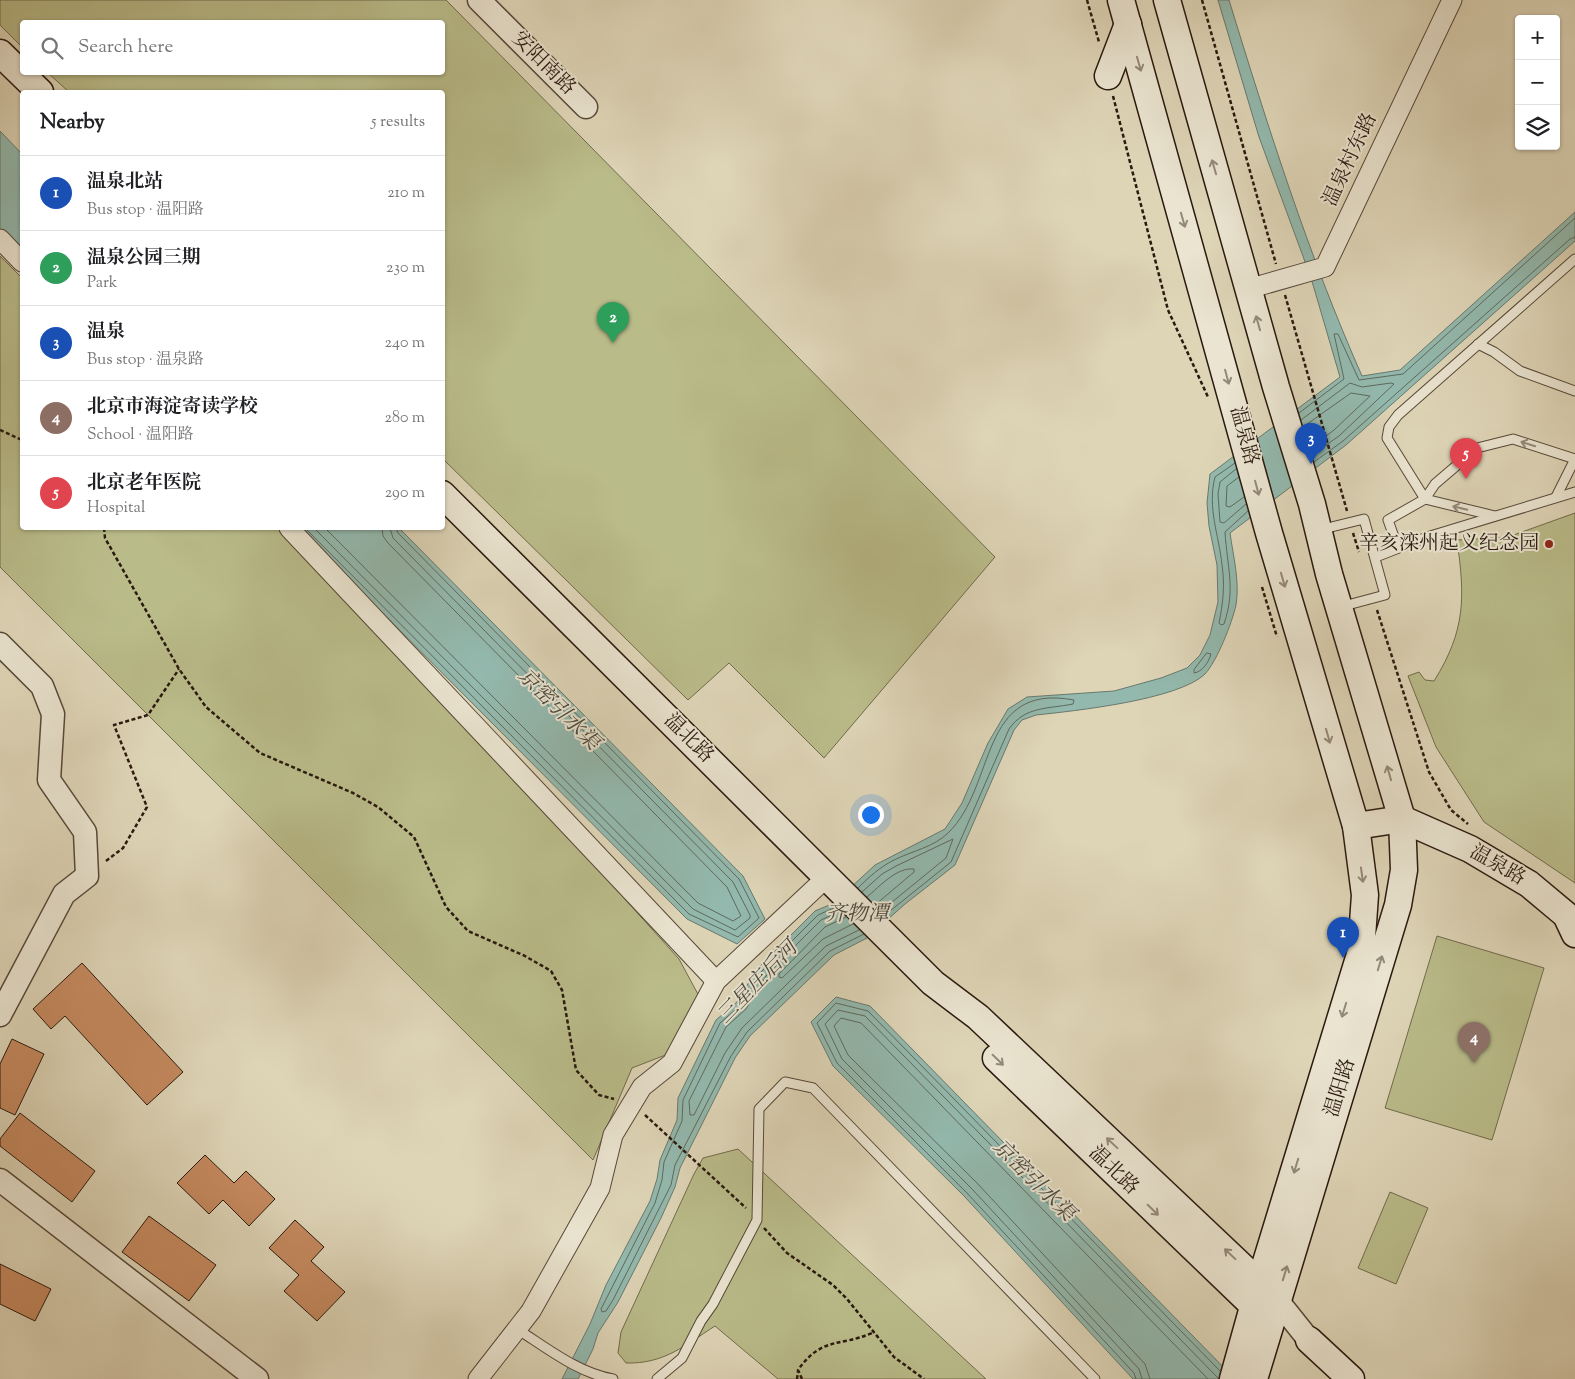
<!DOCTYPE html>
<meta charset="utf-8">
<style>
:root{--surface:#fff;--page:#f6f6f6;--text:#202124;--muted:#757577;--line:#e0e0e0;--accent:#1a73e8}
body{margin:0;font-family:"Sorts Mill Goudy","Noto Serif SC",serif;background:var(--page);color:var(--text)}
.controls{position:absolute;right:15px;top:15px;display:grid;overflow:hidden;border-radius:5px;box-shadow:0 1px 4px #0004}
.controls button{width:45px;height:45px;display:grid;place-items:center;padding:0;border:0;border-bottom:1px solid var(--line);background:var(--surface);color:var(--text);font:25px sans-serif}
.you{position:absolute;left:870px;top:814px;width:18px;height:18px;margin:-12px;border:4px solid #fff;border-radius:50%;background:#1a73e8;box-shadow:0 0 0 8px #1a73e833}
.badge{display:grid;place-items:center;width:32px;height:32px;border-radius:50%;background:var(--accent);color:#fff;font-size:16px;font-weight:700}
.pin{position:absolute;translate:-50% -41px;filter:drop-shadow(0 1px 2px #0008)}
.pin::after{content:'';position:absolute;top:26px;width:18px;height:15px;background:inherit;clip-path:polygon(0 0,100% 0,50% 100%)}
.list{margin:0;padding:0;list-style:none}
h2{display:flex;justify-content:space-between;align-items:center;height:65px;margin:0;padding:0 20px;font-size:21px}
h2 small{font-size:16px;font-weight:400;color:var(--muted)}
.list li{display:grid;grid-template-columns:32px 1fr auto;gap:15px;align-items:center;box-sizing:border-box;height:75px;padding:0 20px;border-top:1px solid var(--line)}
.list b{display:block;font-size:19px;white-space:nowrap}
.list p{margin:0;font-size:16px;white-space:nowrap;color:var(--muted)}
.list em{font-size:16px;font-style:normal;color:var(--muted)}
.icon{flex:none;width:28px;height:28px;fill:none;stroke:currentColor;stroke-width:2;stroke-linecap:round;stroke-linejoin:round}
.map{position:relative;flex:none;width:1575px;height:1379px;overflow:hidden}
.search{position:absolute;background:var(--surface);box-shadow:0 1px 4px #0004;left:20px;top:20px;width:425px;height:55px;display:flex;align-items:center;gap:12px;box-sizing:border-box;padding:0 18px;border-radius:5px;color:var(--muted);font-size:19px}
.panel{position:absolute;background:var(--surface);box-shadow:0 1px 4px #0004;left:20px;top:90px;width:425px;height:440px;border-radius:5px}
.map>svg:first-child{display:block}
.green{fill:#b9bb89;stroke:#726a4c}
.water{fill:#93b9ae;stroke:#69796e}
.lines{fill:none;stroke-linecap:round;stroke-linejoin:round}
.shore{stroke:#5e695e;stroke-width:1}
.building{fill:#c68a60;stroke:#2a190f}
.service-casing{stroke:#574839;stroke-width:11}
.minor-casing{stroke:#574839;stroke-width:21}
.tertiary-casing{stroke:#574839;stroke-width:25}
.secondary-casing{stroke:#2a190f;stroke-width:29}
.path{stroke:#2a190f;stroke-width:2.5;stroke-dasharray:4 2.5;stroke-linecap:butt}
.service{stroke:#eae4d0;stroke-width:9}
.minor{stroke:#eae4d0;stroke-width:19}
.tertiary{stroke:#eae4d0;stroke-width:22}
.secondary{stroke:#eae4d0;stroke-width:26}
.oneway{stroke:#948979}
.poi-dot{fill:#8f2418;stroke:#eae4d0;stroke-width:2}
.labels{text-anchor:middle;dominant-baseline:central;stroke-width:4;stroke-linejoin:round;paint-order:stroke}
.street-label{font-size:20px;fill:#2a190f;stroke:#eae4d0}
.poi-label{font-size:20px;fill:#2a190f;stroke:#eae4d0;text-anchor:end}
.water-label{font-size:21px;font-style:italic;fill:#4a493f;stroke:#eae4d0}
</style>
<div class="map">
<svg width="1575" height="1379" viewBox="0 0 1575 1379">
<rect width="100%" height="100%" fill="#ded5b7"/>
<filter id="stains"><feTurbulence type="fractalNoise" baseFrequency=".004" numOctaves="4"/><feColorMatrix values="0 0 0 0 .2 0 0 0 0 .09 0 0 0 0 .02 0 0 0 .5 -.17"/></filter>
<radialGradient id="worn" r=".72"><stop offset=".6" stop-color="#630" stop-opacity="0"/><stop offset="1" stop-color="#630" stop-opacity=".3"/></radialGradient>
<!-- green -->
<g class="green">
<path d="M0,0H446L995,557L824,758L729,663L688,700L443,459L442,92H69L48,73L442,72V22H22V47L0,25Z"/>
<path d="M0,256L22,278V528H279L358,604L679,959L700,998L668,1054L632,1068L593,1160L0,567Z"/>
<path d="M1575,513V883L1484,822L1436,747L1408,676L1419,672L1425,680L1434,681C1466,630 1465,597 1457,540L1508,537Z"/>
<path d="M1437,936L1544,968L1492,1140L1385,1108Z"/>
<path d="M738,1149L986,1379H778L715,1326C684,1346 664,1364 626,1363L618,1353L621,1332L694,1174L703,1158Z"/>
<path d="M1390,1192L1428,1208L1396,1284L1358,1268Z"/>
</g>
<!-- water -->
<g class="water">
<path d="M1218,0H1229C1268,127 1308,254 1362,376L1400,370L1575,212V241L1346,445L1230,533C1233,555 1240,582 1236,605C1232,623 1217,661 1205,674C1178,700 1074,711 1036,715L1022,720L1014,730L955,865L905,904L867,938L834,955L750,1036L735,1058L680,1168L675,1187L661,1218L618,1302L598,1333L593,1349L578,1379H562L590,1324L606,1285L650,1201L657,1179L660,1160L677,1120L678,1098L716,1020L737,1002L757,969L815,911L834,903L875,865L945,829L962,803L988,743L1008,709L1027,697L1114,691L1161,678L1187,668L1200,655L1210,635L1218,602L1217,565L1209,526L1207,503L1210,474L1340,377L1311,278L1259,137Z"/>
<path d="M0,131L22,154V254L0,232Z"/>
<path d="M298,528H399L743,876L765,919L737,944L687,919Z"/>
<path d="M836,997L870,1006L1235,1379H1133L964,1196L833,1066L811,1022Z"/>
</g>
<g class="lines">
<!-- shore -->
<g class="shore">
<path d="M1299,413L1344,379L1334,334H1338L1359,380L1403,374L1575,218"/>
<path d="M1301,420L1350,383L1362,387L1391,383L1394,384L1339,436L1312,455"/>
<path d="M1303,427L1351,393L1370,396L1334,430L1310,448"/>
<path d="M1314,462L1343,441L1570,239L1575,237"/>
<path d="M1235,463L1215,477C1207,508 1219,535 1222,565C1225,584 1223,604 1219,623L1221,625L1224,624C1236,589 1227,567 1225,532L1248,511"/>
<path d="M1236,469L1220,482L1218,494L1220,522L1224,523L1246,504"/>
<path d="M1239,477L1227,486L1226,506L1230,507L1244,497"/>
<path d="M305,528L689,914L738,937L759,918L739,879L398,533L396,528"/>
<path d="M314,528L693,909L735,930L750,918V915L733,882L393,538L390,528"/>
<path d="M325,528L698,903L733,921L741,916L727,887L388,543L383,536L382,528"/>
<path d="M1207,653L1211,654C1209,662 1202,672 1194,673V670Z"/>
<path d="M858,888C869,877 880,867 894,860C912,851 934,847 948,833C997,786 978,682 1074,700L1073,704C1048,709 1025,706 1009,729L951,862L885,915"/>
<path d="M862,892L882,874L896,866L953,839L946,858L881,911"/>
<path d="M867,897C880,886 897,867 914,869V872L875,905"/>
<path d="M836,907L818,915L761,972L741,1005L720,1023L683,1100L682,1121L664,1162L662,1180L655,1203L601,1309L602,1312L606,1311L613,1300L671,1185L675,1165L731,1056L747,1032L830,951L864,934"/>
<path d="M841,911L821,920L801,940L766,976L746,1009L726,1027L689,1101L690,1115H694L725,1053L742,1028L826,946L859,930"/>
<path d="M846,917L825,927L779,974V977L782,978L823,939L853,924"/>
<path d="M1136,1379L1134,1373L967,1193L837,1063L817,1023L836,1003L868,1011L1220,1371"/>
<path d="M1142,1379L1139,1369L972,1189L842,1059L825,1024L838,1010L865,1016L1219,1379"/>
<path d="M1150,1379L1145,1364L977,1183L848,1055L834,1026L841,1018L861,1023L1208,1379"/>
</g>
</g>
<!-- building -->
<g class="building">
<path d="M82,963L183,1072L147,1105L65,1016L51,1029L33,1009Z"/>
<path d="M12,1039L44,1054L15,1115L0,1108V1064Z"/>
<path d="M20,1113L95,1171L72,1202L0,1146V1139Z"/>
<path d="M205,1155L234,1183L246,1171L275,1199L249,1226L223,1200L209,1214L177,1183Z"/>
<path d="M149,1216L216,1265L189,1301L122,1252Z"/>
<path d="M295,1220L324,1247L311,1261L345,1292L317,1321L284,1291L299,1275L269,1248Z"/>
<path d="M0,1264L51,1289L35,1321L0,1304Z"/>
</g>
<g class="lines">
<defs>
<g id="service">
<path d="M1478,344L1494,352L1520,371L1575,391"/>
<path d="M1556,497L1575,459"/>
<path d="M1495,516L1425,499L1387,438L1389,427L1398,415L1575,259"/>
<path d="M1319,530L1364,519L1385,595L1340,607"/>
<path d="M1398,548L1388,520L1425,499L1435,484L1477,448L1513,439L1575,459"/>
<path d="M1376,557L1427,537L1575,492"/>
<path d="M517,1329C547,1348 578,1373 613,1379"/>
<path d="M657,1379L682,1358L701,1321L713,1304L757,1220L759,1109L785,1082L813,1088L1095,1379"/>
</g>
<g id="minor">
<path d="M0,239L22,262"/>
<path d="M1248,289L1325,267L1452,0"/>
<path d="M289,528L716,981"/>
<path d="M478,1379L531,1311L600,1188L613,1135L642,1087L672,1063L716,981L827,877"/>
</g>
<g id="tertiary">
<path d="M479,0L586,107"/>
<path d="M0,644L42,686L53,714L49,780L85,832L87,876L64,894L0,1015"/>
<path d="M0,1180L257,1379"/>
<path d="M1277,1300L1309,1340"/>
</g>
<g id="secondary">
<path d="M1121,0L1269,533L1356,826L1365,895L1361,951L1260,1282L1233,1379"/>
<path d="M1167,0L1276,387L1312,504L1329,574L1402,819L1404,870L1398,905L1254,1379"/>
<path d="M0,53L40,92"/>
<path d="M1108,76L1128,24"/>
<path d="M442,494L933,983L978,1017L1271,1294"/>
<path d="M1356,826L1402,819L1470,849L1529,884L1566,915L1575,934"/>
<path d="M996,1058L1263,1315"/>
<path d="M1309,1340L1351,1379"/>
</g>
</defs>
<!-- service casing -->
<use href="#service" class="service-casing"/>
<!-- minor casing -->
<use href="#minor" class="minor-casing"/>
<!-- tertiary casing -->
<use href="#tertiary" class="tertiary-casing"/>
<!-- secondary casing -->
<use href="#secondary" class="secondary-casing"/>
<!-- path -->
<g class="path">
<path d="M1087,0L1099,42"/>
<path d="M1202,0L1276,264"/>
<path d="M1113,96L1168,310L1208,397"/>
<path d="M1285,295L1347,511"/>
<path d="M0,430L22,440"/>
<path d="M104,528L105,538L179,669L206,707L260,753L353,793L378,807L414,837L446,907L468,931L525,956L551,971L562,990L576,1070L599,1095L614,1099"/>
<path d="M1353,533L1359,552"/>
<path d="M1262,587L1277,637"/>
<path d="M1377,610L1429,772L1451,810L1468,824"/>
<path d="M106,861L123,848L147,807L114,725L148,715L179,669"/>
<path d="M645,1115L746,1208"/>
<path d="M764,1228L787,1253L833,1285L847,1299L894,1357L924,1379"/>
<path d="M797,1379L798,1371"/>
<path d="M802,1379L798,1370C822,1336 840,1347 872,1333"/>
</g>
<!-- service -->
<use href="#service" class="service"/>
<!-- minor -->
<use href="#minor" class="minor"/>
<!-- tertiary -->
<use href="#tertiary" class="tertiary"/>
<!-- secondary -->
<use href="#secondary" class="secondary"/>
</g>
<!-- one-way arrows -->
<defs><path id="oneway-shaft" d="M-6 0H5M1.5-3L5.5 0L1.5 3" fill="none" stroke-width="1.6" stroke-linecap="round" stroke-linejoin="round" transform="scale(1.25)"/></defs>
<g class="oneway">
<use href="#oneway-shaft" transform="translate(1139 64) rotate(74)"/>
<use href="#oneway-shaft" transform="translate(1214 167) rotate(-106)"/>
<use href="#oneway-shaft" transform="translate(1183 220) rotate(74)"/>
<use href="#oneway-shaft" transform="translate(1258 323) rotate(-106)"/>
<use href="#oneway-shaft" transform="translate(1227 377) rotate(75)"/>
<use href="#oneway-shaft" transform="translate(1528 444) rotate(-163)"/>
<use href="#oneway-shaft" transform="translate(1257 488) rotate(75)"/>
<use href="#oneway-shaft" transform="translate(1460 508) rotate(-167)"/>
<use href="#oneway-shaft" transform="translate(1283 580) rotate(74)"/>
<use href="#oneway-shaft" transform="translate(1328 736) rotate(74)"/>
<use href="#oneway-shaft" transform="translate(1389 773) rotate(-106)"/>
<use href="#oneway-shaft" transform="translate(1362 875) rotate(82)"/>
<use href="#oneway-shaft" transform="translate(1380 963) rotate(-73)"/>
<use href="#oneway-shaft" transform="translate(1344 1010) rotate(107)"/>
<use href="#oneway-shaft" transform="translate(998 1060) rotate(44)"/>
<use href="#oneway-shaft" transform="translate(1112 1143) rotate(-137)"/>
<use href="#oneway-shaft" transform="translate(1296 1166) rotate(107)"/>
<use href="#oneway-shaft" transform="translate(1153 1210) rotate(44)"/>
<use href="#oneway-shaft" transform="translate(1230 1254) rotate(-137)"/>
<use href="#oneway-shaft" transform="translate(1285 1273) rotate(-73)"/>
</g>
<!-- markers -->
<circle class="poi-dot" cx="1549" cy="544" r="5"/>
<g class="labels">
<!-- street labels -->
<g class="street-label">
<text transform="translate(543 64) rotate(45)">安阳南路</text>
<text transform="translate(1351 160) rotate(-65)">温泉村东路</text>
<text transform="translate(1243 436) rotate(75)">温泉路</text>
<text transform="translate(688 739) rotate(45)">温北路</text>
<text transform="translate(1497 866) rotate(30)">温泉路</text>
<text transform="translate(1341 1088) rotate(-73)">温阳路</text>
<text transform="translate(1113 1171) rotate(44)">温北路</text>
</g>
<!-- poi labels -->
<g class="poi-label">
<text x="1539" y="544">辛亥滦州起义纪念园</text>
</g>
<!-- water labels -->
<g class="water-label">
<text transform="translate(558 710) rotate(45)">京密引水渠</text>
<text x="857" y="915">齐物潭</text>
<text transform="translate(758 983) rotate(-46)">三星庄后河</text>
<text transform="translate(1033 1181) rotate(45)">京密引水渠</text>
</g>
</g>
<rect width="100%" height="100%" filter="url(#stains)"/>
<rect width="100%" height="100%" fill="url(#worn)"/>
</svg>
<div class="controls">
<button>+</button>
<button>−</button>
<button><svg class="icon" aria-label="layers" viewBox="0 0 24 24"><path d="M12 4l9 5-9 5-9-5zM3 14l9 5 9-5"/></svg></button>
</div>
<div class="you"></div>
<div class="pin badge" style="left:1343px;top:958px;background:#1a4fb4">1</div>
<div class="pin badge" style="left:613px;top:343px;background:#2e9e5b">2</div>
<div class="pin badge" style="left:1311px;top:464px;background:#1a4fb4">3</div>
<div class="pin badge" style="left:1474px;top:1063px;background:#8d6e63">4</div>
<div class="pin badge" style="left:1466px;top:479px;background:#e0444e">5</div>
<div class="search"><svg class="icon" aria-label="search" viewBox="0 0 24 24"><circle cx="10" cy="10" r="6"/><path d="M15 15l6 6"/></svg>Search here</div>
<section class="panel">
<h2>Nearby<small>5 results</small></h2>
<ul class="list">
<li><span class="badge" style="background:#1a4fb4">1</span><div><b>温泉北站</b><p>Bus stop · 温阳路</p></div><em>210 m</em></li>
<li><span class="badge" style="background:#2e9e5b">2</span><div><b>温泉公园三期</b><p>Park</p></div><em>230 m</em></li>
<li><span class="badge" style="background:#1a4fb4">3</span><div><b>温泉</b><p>Bus stop · 温泉路</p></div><em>240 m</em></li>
<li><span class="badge" style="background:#8d6e63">4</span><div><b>北京市海淀寄读学校</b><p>School · 温阳路</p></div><em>280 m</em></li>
<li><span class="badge" style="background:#e0444e">5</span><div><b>北京老年医院</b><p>Hospital</p></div><em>290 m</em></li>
</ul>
</section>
</div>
